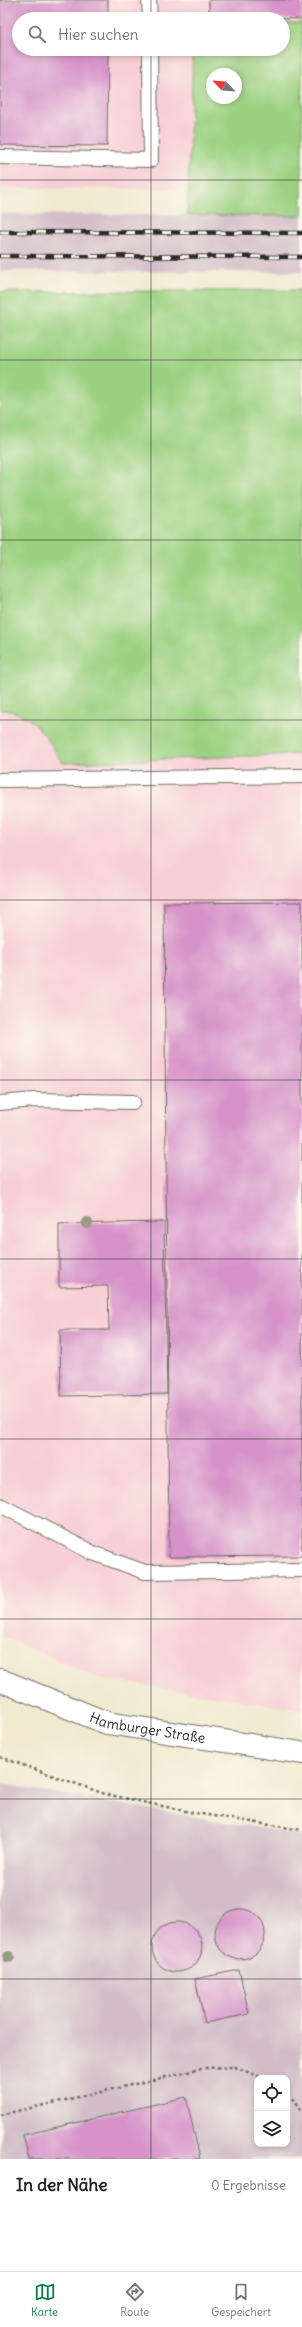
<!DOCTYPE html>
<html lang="de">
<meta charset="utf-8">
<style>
:root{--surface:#fff;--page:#f6f6f6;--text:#202124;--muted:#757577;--line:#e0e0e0;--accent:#0b8043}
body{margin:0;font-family:Delius,sans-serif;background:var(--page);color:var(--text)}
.controls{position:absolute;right:12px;bottom:12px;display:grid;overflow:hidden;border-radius:8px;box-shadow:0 2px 6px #0003}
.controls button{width:36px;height:36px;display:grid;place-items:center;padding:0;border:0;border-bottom:1px solid var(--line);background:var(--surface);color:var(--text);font:20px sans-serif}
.compass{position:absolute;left:206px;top:68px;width:36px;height:36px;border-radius:50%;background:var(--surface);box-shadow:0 2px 6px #0003;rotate:295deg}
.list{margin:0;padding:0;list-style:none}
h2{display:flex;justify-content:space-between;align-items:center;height:52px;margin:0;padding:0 16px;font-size:17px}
h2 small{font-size:13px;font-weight:400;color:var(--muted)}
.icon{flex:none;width:22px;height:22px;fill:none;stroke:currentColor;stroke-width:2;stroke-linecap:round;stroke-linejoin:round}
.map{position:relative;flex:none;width:302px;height:2159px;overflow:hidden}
.search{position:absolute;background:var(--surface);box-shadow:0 2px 6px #0003;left:12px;right:12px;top:12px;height:44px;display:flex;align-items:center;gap:10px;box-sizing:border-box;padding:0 14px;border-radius:22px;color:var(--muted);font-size:15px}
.sheet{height:112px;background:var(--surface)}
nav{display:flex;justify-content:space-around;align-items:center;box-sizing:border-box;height:56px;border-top:1px solid var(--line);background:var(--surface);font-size:11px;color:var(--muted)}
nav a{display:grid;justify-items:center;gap:2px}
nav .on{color:var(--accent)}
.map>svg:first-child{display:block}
.built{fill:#f7cfd5}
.industrial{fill:#d2bdc8;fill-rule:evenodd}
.green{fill:#9cd182;stroke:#647e56;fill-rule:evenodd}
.building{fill:#d692c9}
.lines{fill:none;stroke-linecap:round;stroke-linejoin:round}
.service-casing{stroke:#706e65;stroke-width:16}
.secondary-casing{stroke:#706e65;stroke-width:24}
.path{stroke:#706e65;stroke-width:2.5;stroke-dasharray:3 3;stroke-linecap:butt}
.service{stroke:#fff;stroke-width:14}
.secondary{stroke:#fff;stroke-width:22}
.rail-casing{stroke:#2b2b2b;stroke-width:4.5}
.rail{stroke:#fbf7ec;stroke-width:3;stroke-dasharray:9;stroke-linecap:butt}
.tree{fill:#979c84}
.grid{fill:none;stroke:#2b2b2b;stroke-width:1;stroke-opacity:0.55}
.labels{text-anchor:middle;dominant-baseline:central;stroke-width:3;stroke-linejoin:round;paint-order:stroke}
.street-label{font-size:14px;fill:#2b2b2b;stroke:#fbf7ec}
</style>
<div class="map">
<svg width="302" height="2159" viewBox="0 0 302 2159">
<rect width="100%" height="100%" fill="#fbf7ec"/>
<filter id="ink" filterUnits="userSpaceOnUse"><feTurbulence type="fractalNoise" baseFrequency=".025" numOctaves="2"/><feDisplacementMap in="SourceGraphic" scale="8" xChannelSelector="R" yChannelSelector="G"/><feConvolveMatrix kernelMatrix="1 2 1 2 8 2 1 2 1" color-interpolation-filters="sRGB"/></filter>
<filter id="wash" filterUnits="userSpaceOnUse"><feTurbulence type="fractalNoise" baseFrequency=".012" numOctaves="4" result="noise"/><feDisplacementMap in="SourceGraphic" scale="16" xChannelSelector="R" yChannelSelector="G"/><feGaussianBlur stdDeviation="0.9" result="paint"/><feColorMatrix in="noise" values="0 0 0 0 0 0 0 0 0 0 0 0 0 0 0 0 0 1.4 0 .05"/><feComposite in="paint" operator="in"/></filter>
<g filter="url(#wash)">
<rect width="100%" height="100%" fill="#f1ead1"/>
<!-- built -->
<g class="built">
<path d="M0,0H302V23H283V19H19V49H193L188,189L0,188Z"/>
<path d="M0,710H14L43,731L63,763L302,754V1710L97,1678L0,1635Z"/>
</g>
<!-- industrial -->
<g class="industrial">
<path d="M0,214L302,216V272L0,271Z"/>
<path d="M0,1784L302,1835V2159H0ZM257,2078H287V2144H257Z"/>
</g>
<!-- green -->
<g class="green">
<path d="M283,23H302V216L187,215L193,49H283ZM212,74H236V98H212Z"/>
<path d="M302,290V754L63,763C48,739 32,710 0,710V292Z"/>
</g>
<g id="blocks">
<!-- building -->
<g class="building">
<path d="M0,0H108V19H19V49H108L107,146L0,145Z"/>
<path d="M209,0H302V19L209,17Z"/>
<path d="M302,902V1556L169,1557L164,903Z"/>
<path d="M164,1222L167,1394L61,1396L60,1330H109L108,1286L59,1287V1224Z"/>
<circle cx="240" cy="1934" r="25"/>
<circle cx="177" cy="1947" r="25"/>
<path d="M239,1970L249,2014L205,2023L195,1979Z"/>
<path d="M186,2097L200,2159H29L23,2135Z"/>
</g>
</g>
</g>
<g filter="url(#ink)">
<use href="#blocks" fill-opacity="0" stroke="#706e65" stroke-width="1"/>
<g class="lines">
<defs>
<g id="service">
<path d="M149,0L150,19"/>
<path d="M0,157L151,160L150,49"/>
<path d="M0,780L302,776"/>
<path d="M0,1103L34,1100L133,1102"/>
<path d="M0,1505L93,1553L145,1572L302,1570"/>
</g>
<g id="secondary">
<path id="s1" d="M0,1680L107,1723L302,1753"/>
</g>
</defs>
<!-- service casing -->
<use href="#service" class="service-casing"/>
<!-- secondary casing -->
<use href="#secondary" class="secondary-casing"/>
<!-- path -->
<g class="path">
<path d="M0,1757L105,1794L195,1813L302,1830"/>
<path d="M287,2095L296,2102L302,2111"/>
<path d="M0,2115L205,2068L235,2067L263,2078"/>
</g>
<!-- service -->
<use href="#service" class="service"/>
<!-- secondary -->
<use href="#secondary" class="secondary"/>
<defs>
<g id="rail">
<path d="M0,232L302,233"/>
<path d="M0,256L302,257"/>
</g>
</defs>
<!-- rail casing -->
<use href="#rail" class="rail-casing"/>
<!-- rail -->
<use href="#rail" class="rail"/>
</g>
<!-- trees -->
<g class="tree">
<circle cx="87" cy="1223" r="6"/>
<circle cx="9" cy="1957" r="6"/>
</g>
</g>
<!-- grid -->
<path class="grid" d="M151,0V19M151,49V2159M0,180H302M0,360H302M0,540H302M0,720H302M0,900H302M0,1080H302M0,1259H302M0,1439H302M0,1619H302M0,1799H302M0,1979H302"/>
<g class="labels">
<!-- street labels -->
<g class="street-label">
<text stroke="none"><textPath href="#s1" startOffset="156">Hamburger Straße</textPath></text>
</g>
</g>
</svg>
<div class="controls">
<button><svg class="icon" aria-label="locate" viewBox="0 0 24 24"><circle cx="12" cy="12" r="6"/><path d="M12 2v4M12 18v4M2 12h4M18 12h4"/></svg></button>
<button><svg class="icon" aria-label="layers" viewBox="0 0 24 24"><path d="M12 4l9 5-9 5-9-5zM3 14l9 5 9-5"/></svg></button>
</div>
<svg class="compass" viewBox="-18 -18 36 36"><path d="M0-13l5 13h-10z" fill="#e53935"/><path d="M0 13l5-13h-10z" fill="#757577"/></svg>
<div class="search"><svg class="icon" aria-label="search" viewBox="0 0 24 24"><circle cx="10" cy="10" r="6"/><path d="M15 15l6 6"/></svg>Hier suchen</div>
</div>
<section class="sheet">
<h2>In der Nähe<small>0 Ergebnisse</small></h2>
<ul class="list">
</ul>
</section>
<nav>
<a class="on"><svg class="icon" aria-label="map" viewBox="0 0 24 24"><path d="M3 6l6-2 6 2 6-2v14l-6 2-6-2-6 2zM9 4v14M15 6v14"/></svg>Karte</a>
<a><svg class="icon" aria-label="directions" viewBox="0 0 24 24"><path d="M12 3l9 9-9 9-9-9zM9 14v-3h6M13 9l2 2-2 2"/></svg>Route</a>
<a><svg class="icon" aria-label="saved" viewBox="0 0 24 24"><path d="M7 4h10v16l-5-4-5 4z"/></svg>Gespeichert</a>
</nav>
